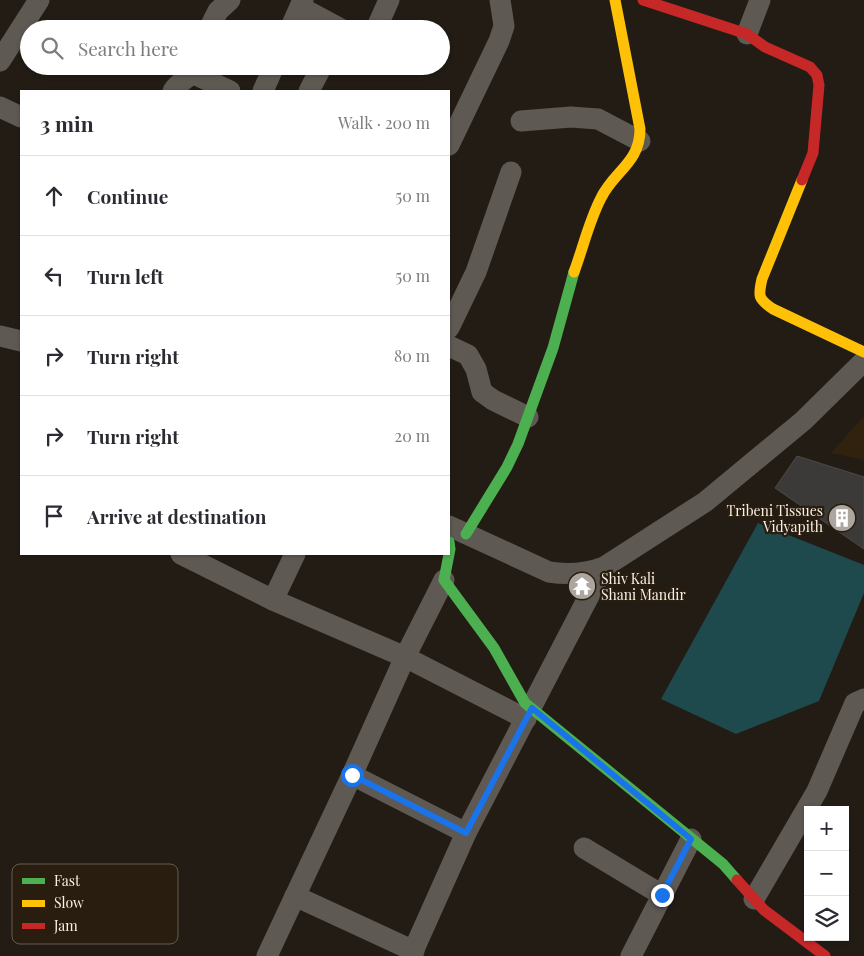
<!DOCTYPE html>
<meta charset="utf-8">
<style>
:root{--surface:#fff;--page:#f2f2f3;--text:#2b2b33;--muted:#7c7c81;--line:#e1e1e2}
body{margin:0;font-family:"Playfair Display",serif;background:var(--page);color:var(--text)}
.controls{position:absolute;right:15px;bottom:15px;display:grid;overflow:hidden;border-radius:0px;box-shadow:0 1px 4px #0004}
.controls button{width:45px;height:45px;display:grid;place-items:center;padding:0;border:0;border-bottom:1px solid var(--line);background:var(--surface);color:var(--text);font:25px sans-serif}
.stop{position:absolute;width:15px;height:15px;margin:-11px;border:4px solid #1a73e8;border-radius:50%;background:#fff}
.stop.end{background:#1a73e8;border-color:#fff;box-shadow:0 1px 5px #0008}
.list{margin:0;padding:0;list-style:none}
h2{display:flex;justify-content:space-between;align-items:center;height:65px;margin:0;padding:0 20px;font-size:21px}
h2 small{font-size:16px;font-weight:400;color:var(--muted)}
.list li{display:grid;grid-template-columns:32px 1fr auto;gap:15px;align-items:center;box-sizing:border-box;height:80px;padding:0 20px;border-top:1px solid var(--line)}
.list b{display:block;font-size:19px;white-space:nowrap}
.list em{font-size:16px;font-style:normal;color:var(--muted)}
.icon{flex:none;width:28px;height:28px;fill:none;stroke:currentColor;stroke-width:2;stroke-linecap:round;stroke-linejoin:round}
.map{position:relative;flex:none;width:864px;height:956px;overflow:hidden}
.search{position:absolute;background:var(--surface);box-shadow:0 1px 4px #0004;left:20px;top:20px;width:430px;height:55px;display:flex;align-items:center;gap:12px;box-sizing:border-box;padding:0 18px;border-radius:28px;color:var(--muted);font-size:19px}
.panel{position:absolute;background:var(--surface);box-shadow:0 1px 4px #0004;left:20px;top:90px;width:430px;height:465px;border-radius:0px}
.map>svg:first-child{display:block}
.built{fill:#30220f}
.water{fill:#1e494d}
.building{fill:#3c3939;stroke:#4c4949}
.lines{fill:none;stroke-linecap:round;stroke-linejoin:round}
.street{stroke:#5e5953;stroke-width:21}
.fast{stroke:#4caf50;stroke-width:11}
.slow{stroke:#ffc107;stroke-width:11}
.jam{stroke:#c62828;stroke-width:11}
.route{stroke:#1a73e8;stroke-width:6}
.labels{text-anchor:middle;dominant-baseline:central;stroke-width:4.5;stroke-linejoin:round;paint-order:stroke}
.poi-label{font-size:14px;fill:#f8f1e7;stroke:#281d0f;text-anchor:end}
.key{fill:#281d0f;stroke:#665d50;stroke-width:1}
.key-label{font-size:14px;fill:#f8f1e7}
</style>
<div class="map">
<svg width="864" height="956" viewBox="0 0 864 956">
<rect width="100%" height="100%" fill="#221c15"/>
<!-- built -->
<path class="built" d="M864,416V460L831,453Z"/>
<!-- water -->
<path class="water" d="M758,523L864,565V593L819,701L736,734L661,699Z"/>
<!-- building -->
<path class="building" d="M797,456L864,477V549L775,488Z"/>
<g class="lines">
<!-- street -->
<g class="street">
<path d="M300,7L341,29"/>
<path d="M209,29L218,11L230,0"/>
<path d="M290,29L303,0"/>
<path d="M376,29L389,0"/>
<path d="M747,34L760,0"/>
<path d="M0,61L39,0"/>
<path d="M194,74L230,91"/>
<path d="M173,91C179,81 192,76 199,66"/>
<path d="M263,91L274,66"/>
<path d="M309,91L322,66"/>
<path d="M0,107L21,117"/>
<path d="M521,121L571,117L598,119L640,141"/>
<path d="M449,145L499,41L504,26L500,0"/>
<path d="M449,328L476,272L511,172"/>
<path d="M0,336L21,341"/>
<path d="M449,346L468,355L476,369L482,392L493,400L528,417"/>
<path d="M449,526L549,572C569,575 585,574 604,567L705,502L803,421L864,361"/>
<path d="M181,554L273,600L405,657L526,719"/>
<path d="M273,600L295,554"/>
<path d="M352,775L466,833"/>
<path d="M584,848L662,895"/>
<path d="M295,896L414,951"/>
<path d="M754,899L817,791L855,703L864,699"/>
<path d="M267,956L352,775L405,657L444,580"/>
<path d="M411,956L466,833L604,567"/>
<path d="M631,956L691,839"/>
</g>
<!-- fast -->
<g class="fast">
<path d="M466,534L507,467L518,444L553,348L574,272"/>
<path d="M449,542L450,549L444,580L494,648L525,703L723,864L737,880"/>
</g>
<!-- slow -->
<g class="slow">
<path d="M802,180L762,279C758,296 758,299 773,309L864,352"/>
<path d="M574,272C583,248 589,221 601,198C614,171 640,163 640,129L615,0"/>
</g>
<!-- jam -->
<g class="jam">
<path d="M643,0L747,34L765,47L810,67L817,75L819,85L813,153L802,180"/>
<path d="M737,880L764,910L825,956"/>
</g>
</g>
<g class="lines">
<!-- route -->
<path class="route" d="M352,775L466,833L532,708L691,839L662,895"/>
</g>
<!-- icons -->
<defs>
<symbol id="building-disc" viewBox="-11 -11 22 22"><circle r="9.5" fill="#ada69e" stroke="#281d0f"/><path d="M-4-6H4V6H1V3H-1V6H-4ZM-2.5-4.3h1.7v1.8h-1.7ZM.8-4.3h1.7v1.8H.8ZM-2.5-1h1.7V.8h-1.7ZM.8-1h1.7V.8H.8Z" fill="#fff"/></symbol>
<symbol id="temple-disc" viewBox="-11 -11 22 22"><circle r="9.5" fill="#ada69e" stroke="#281d0f"/><path d="M0-6L5-2H3V0L6.5 2.5H4V6H1.5V3h-3V6H-4V2.5H-6.5L-3 0V-2H-5Z" fill="#fff"/></symbol>
</defs>
<g fill-rule="evenodd">
<use href="#building-disc" x="826" y="502" width="32" height="32"/>
<use href="#temple-disc" x="566" y="570" width="32" height="32"/>
</g>
<g class="labels">
<!-- poi labels -->
<g class="poi-label">
<text x="823" y="510">Tribeni Tissues<tspan x="823" dy="16">Vidyapith</tspan></text>
<text x="601" y="578" text-anchor="start">Shiv Kali<tspan x="601" dy="16">Shani Mandir</tspan></text>
</g>
</g>
<!-- legend -->
<rect x="12" y="864" width="166" height="80" rx="8" class="key"/>
<rect x="22" y="878" width="23" height="6" fill="#4caf50"/>
<rect x="22" y="900" width="23" height="7" fill="#ffc107"/>
<rect x="22" y="923" width="23" height="6" fill="#c62828"/>
<g class="key-label">
<text x="54" y="886">Fast</text>
<text x="54" y="908">Slow</text>
<text x="54" y="931">Jam</text>
</g>
</svg>
<div class="controls">
<button>+</button>
<button>−</button>
<button><svg class="icon" aria-label="layers" viewBox="0 0 24 24"><path d="M12 4l9 5-9 5-9-5zM3 14l9 5 9-5"/></svg></button>
</div>
<div class="stop" style="left:352px;top:775px"></div>
<div class="stop end" style="left:662px;top:895px"></div>
<div class="search"><svg class="icon" aria-label="search" viewBox="0 0 24 24"><circle cx="10" cy="10" r="6"/><path d="M15 15l6 6"/></svg>Search here</div>
<section class="panel">
<h2>3 min<small>Walk · 200 m</small></h2>
<ul class="list">
<li><svg class="icon" aria-label="ahead" viewBox="0 0 24 24"><path d="M12 20V5M6 11l6-6 6 6"/></svg><div><b>Continue</b></div><em>50 m</em></li>
<li><svg class="icon" aria-label="left" viewBox="0 0 24 24"><path d="M17 20v-9H6M10 6l-5 5 5 5"/></svg><div><b>Turn left</b></div><em>50 m</em></li>
<li><svg class="icon" aria-label="right" viewBox="0 0 24 24"><path d="M7 20v-9h11M14 6l5 5-5 5"/></svg><div><b>Turn right</b></div><em>80 m</em></li>
<li><svg class="icon" aria-label="right" viewBox="0 0 24 24"><path d="M7 20v-9h11M14 6l5 5-5 5"/></svg><div><b>Turn right</b></div><em>20 m</em></li>
<li><svg class="icon" aria-label="arrive" viewBox="0 0 24 24"><path d="M6 21V4h12l-3 4 3 4H6"/></svg><div><b>Arrive at destination</b></div></li>
</ul>
</section>
</div>
